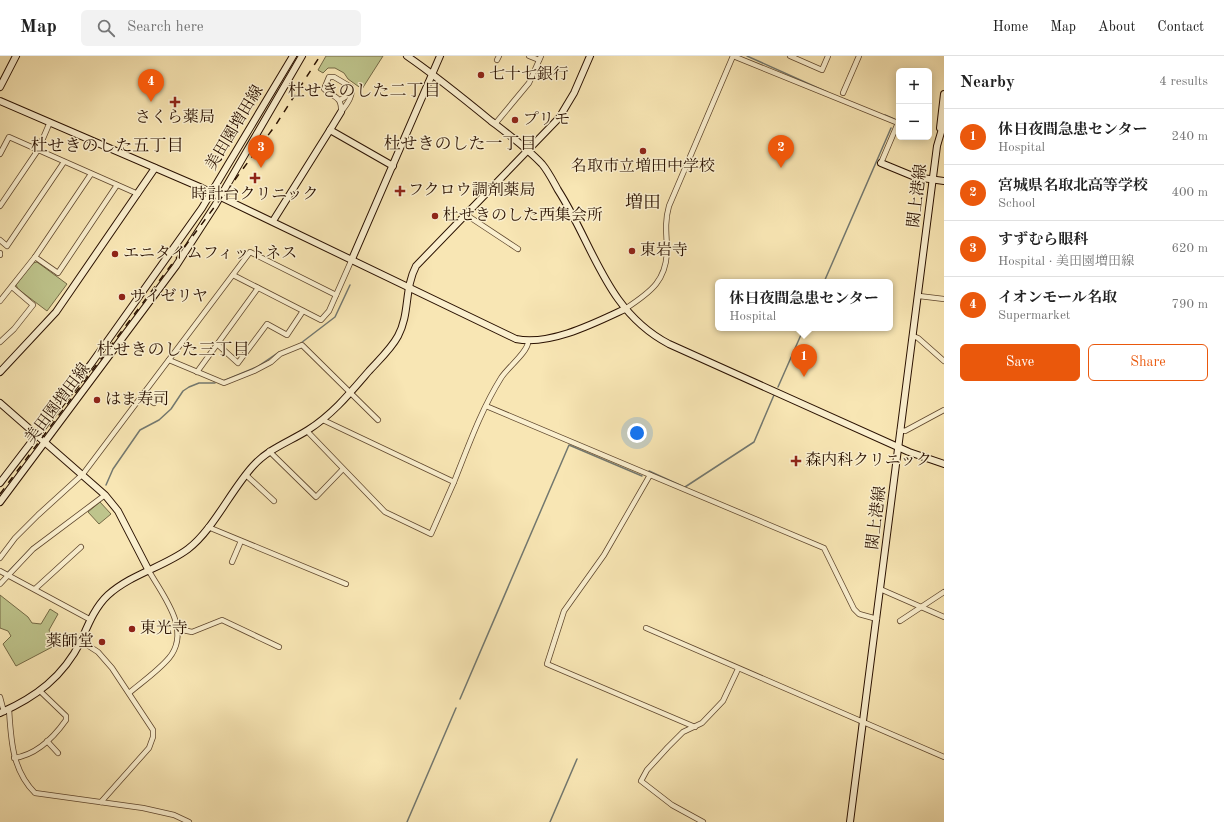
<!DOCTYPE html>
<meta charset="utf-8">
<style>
:root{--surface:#fff;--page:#f2f2f2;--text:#222;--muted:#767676;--line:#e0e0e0;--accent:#ea580c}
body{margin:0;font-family:"Old Standard TT","Noto Serif JP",serif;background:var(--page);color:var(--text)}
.controls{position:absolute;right:12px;top:12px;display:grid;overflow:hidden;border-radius:6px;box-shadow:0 2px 10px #0003}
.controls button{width:36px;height:36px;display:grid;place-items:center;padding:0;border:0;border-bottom:1px solid var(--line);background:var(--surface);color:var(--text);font:20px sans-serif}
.you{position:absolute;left:637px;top:377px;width:14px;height:14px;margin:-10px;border:3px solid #fff;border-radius:50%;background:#1a73e8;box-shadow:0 0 0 6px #1a73e833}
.badge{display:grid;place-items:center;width:26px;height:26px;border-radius:50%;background:var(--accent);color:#fff;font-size:13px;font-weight:700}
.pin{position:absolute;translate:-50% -33px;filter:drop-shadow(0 1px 2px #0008)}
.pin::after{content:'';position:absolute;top:21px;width:14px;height:12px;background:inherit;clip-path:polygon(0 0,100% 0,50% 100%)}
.popup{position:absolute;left:715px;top:223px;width:178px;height:52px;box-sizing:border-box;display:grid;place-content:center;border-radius:6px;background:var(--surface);filter:drop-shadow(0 1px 3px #0005);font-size:13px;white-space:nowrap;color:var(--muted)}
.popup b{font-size:15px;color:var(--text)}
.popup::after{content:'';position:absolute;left:50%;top:100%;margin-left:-8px;border:8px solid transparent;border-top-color:var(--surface)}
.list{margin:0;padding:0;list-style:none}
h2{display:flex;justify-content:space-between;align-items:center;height:52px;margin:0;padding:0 16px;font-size:17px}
h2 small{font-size:13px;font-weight:400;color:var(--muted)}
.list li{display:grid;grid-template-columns:26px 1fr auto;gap:12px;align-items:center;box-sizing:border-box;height:56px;padding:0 16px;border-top:1px solid var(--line)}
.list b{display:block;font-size:15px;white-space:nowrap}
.list p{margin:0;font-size:13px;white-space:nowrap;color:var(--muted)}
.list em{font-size:13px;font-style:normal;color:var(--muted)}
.actions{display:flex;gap:8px;padding:12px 16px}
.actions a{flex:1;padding:9px 0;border:1px solid var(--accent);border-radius:6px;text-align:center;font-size:14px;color:var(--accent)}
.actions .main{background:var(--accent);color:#fff}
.icon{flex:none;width:22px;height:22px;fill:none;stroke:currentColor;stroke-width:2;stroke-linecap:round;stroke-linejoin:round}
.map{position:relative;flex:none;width:944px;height:766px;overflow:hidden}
header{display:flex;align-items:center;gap:24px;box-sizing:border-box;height:56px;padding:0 20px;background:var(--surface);border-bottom:1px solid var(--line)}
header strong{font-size:19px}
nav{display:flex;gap:22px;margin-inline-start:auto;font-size:14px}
.search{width:280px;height:36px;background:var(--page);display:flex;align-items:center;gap:10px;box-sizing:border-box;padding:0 14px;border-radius:6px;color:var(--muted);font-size:15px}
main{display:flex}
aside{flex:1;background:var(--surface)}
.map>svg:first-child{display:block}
.green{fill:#bec48c;stroke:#746a46}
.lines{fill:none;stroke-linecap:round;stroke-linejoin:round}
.stream{stroke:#73786f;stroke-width:1.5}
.street-casing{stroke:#5e462d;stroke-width:6}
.secondary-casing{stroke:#2a1100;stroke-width:8}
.street{stroke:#faefce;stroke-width:4.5}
.secondary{stroke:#faefce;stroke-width:6}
.rail{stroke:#2a1100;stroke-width:1.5;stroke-dasharray:7 7;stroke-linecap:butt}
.poi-dot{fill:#8f2418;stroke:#faefce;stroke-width:1.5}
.labels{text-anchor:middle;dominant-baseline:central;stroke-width:3;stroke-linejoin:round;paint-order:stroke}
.poi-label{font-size:16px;fill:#2a1100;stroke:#faefce;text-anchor:start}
.street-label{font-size:16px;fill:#2a1100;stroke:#faefce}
.neighbourhood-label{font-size:17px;fill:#2a1100;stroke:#faefce}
.quarter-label{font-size:18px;fill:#2a1100;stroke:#faefce}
</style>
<header>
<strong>Map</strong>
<div class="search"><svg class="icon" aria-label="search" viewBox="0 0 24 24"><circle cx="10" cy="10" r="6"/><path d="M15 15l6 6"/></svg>Search here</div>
<nav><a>Home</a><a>Map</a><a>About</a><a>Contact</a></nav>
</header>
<main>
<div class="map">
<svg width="944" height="766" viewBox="0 0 944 766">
<rect width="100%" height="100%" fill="#f8e6b4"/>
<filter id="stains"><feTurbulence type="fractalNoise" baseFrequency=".005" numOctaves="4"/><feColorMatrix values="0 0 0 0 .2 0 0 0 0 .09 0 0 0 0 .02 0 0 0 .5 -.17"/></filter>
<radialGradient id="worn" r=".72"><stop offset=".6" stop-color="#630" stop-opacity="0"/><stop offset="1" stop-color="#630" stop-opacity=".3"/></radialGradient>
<!-- green -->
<g class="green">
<path d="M326,0H383L362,33L348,23L344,17L335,12H328L323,17L318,14Z"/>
<path d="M37,206L67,228L47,255L18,233L16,229L33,207Z"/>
<path d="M100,446L111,458L99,468L88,456Z"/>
<path d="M0,539L28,561L32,567L41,568L50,553L58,558L49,574L56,589L16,610L3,588L11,580L8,575L0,572Z"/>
</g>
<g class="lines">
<!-- stream -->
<g class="stream">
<path d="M747,0L827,36"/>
<path d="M885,59L894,63"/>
<path d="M824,226L891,72"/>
<path d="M301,287L335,261L350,229"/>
<path d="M223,325L257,311L279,296"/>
<path d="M778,331L804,272"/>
<path d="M649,415L682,430"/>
<path d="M106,429L113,413L140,374L159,364L171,353L183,335L189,331L199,327H215"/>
<path d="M685,431L754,386L774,339"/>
<path d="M8,516L32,491"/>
<path d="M460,643L569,389L642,420"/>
<path d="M407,766L456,652"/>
<path d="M550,766L577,703"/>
</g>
<defs>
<g id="street">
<path d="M529,0L539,4"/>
<path d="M733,0L898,67L881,107"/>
<path d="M790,0L822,14L828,0"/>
<path d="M497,4L499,0"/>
<path d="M329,21H334L351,31C354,40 346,49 341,56C342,39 333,42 324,33Z"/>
<path d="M843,37L859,0"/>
<path d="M340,44L345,41L351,31"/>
<path d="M495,68L529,27L541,0"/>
<path d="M0,98L9,81L138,138"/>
<path d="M0,150L38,94L50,66"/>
<path d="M465,158L518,193"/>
<path d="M0,184L7,190L64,106"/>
<path d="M0,197V199"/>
<path d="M35,201L58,217L117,129"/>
<path d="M233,219L321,264L329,255L352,203"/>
<path d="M919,240L944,243"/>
<path d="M0,245L35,201L91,118"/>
<path d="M625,253C651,236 668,224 667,190C666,175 665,164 669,150L733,0"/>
<path d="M913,280L918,282L944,305"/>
<path d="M0,286L14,273L33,249L12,231"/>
<path d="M217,288L238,307L267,268L287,279L303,255"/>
<path d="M169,304L224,327L254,315L271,306L280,298L302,289L378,364"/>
<path d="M197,316L258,232"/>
<path d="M143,339L154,347"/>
<path d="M486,350L824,492L854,553L859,558L877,563"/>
<path d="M323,364L454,426C468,391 481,354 501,322C507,312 528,296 528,286"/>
<path d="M900,374L905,375L944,354"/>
<path d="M307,375L385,456L431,478L454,426"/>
<path d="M269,395L316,441L342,414"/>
<path d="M246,419L274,445"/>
<path d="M650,419L604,499L564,555L547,608L695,671"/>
<path d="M208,471L346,528"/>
<path d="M0,502L15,482L38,459L83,418L250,196L336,239"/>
<path d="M232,506L241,485"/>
<path d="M0,515L91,564"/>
<path d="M0,528L33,493L105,439"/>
<path d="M35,533L81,491"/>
<path d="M880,533L944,561"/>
<path d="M900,565L944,536"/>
<path d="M646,572L944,701"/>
<path d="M178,573L192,576L222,564L279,591"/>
<path d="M81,585L98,596L112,612L153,674V681L149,692L101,746"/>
<path d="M129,637C142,626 158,615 169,602C192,574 163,540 149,515"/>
<path d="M0,641L4,656"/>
<path d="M9,653C11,684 12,714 35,737L143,752L174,759L189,766"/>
<path d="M47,685L58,697"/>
<path d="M14,702C36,699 54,681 66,664V660L40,635"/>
<path d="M703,766L672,749L641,725L647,714L668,691L683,676L702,667L723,645L738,613"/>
</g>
<g id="secondary">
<path d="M407,0C436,20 463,42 491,65C508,78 527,92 542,108C548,115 553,125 558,134C594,190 606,255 669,288L909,396L944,408"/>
<path d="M0,31L16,0"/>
<path d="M0,45L202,132L516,283C550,290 595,267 625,253"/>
<path d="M940,72L944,38"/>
<path d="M330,74L341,56"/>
<path d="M881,107L915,121L944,125"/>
<path d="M273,165L330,74L393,110"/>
<path d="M352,203L440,0"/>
<path d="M0,316L56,256L155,112"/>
<path d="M0,347L105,439L118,455L149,515"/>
<path d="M0,427L91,308L202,152L293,0"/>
<path d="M0,446L176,210L216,148L302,0"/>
<path d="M0,657C36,641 63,621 81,585C88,569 95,551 108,539C131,518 164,511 188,493C213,474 231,434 253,410C268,393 289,386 308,374C333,358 350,337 369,315C379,304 391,293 398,280C410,258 404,233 416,210L559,62L574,37L590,0"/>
<path d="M850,766L937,90L944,66"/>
</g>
</defs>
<!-- street casing -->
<use href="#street" class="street-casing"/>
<!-- secondary casing -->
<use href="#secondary" class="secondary-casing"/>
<!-- street -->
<use href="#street" class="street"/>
<!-- secondary -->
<use href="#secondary" class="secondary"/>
<!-- rail -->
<path class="rail" d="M0,438L275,70L320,0"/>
</g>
<!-- markers -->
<g class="poi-dot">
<circle cx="481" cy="19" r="4"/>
<path d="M173 40h4v4h4v4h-4v4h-4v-4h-4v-4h4z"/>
<circle cx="515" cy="64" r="4"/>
<circle cx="643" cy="95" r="4"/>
<path d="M253 116h4v4h4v4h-4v4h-4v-4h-4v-4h4z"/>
<path d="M398 129h4v4h4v4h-4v4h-4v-4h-4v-4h4z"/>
<circle cx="435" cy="160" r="4"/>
<circle cx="632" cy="195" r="4"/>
<circle cx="115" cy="198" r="4"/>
<circle cx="122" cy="241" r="4"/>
<circle cx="97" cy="344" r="4"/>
<path d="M794 399h4v4h4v4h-4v4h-4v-4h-4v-4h4z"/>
<circle cx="132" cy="573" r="4"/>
<circle cx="102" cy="586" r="4"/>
</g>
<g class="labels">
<!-- poi labels -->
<g class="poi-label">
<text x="489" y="19">七十七銀行</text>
<text x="175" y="62" text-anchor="middle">さくら薬局</text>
<text x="523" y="64">プリモ</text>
<text x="643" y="111" text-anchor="middle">名取市立増田中学校</text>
<text x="408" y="135">フクロウ調剤薬局</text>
<text x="255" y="139" text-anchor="middle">時計台クリニック</text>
<text x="443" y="160">杜せきのした西集会所</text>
<text x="640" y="195">東岩寺</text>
<text x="123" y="198">エニタイムフィットネス</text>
<text x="130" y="241">サイゼリヤ</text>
<text x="105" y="344">はま寿司</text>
<text x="805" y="405">森内科クリニック</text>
<text x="140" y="573">東光寺</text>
<text x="94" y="586" text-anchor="end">薬師堂</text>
</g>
<!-- street labels -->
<g class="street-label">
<text transform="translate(235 72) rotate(-59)">美田園増田線</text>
<text transform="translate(918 140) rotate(-83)">閖上港線</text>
<text transform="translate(58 348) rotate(-53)">美田園増田線</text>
<text transform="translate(877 462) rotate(-83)">閖上港線</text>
</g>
<!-- neighbourhood labels -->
<g class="neighbourhood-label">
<text x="364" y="35">杜せきのした二丁目</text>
<text x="460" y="88">杜せきのした一丁目</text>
<text x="107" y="90">杜せきのした五丁目</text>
<text x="173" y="294">杜せきのした三丁目</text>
</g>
<!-- quarter labels -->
<g class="quarter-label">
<text x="643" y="147">増田</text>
</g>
</g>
<rect width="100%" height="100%" filter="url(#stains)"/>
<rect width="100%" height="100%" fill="url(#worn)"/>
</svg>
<div class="controls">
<button>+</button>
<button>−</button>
</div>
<div class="you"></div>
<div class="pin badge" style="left:804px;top:321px">1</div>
<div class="popup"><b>休日夜間急患センター</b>Hospital</div>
<div class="pin badge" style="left:781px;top:112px">2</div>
<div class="pin badge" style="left:261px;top:112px">3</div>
<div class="pin badge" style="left:151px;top:46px">4</div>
</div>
<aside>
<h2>Nearby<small>4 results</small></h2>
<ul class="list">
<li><span class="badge">1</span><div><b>休日夜間急患センター</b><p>Hospital</p></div><em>240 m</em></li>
<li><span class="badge">2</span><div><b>宮城県名取北高等学校</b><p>School</p></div><em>400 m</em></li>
<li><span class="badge">3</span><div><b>すずむら眼科</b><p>Hospital · 美田園増田線</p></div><em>620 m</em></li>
<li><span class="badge">4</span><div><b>イオンモール名取</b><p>Supermarket</p></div><em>790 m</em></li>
</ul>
<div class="actions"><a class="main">Save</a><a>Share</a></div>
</aside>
</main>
